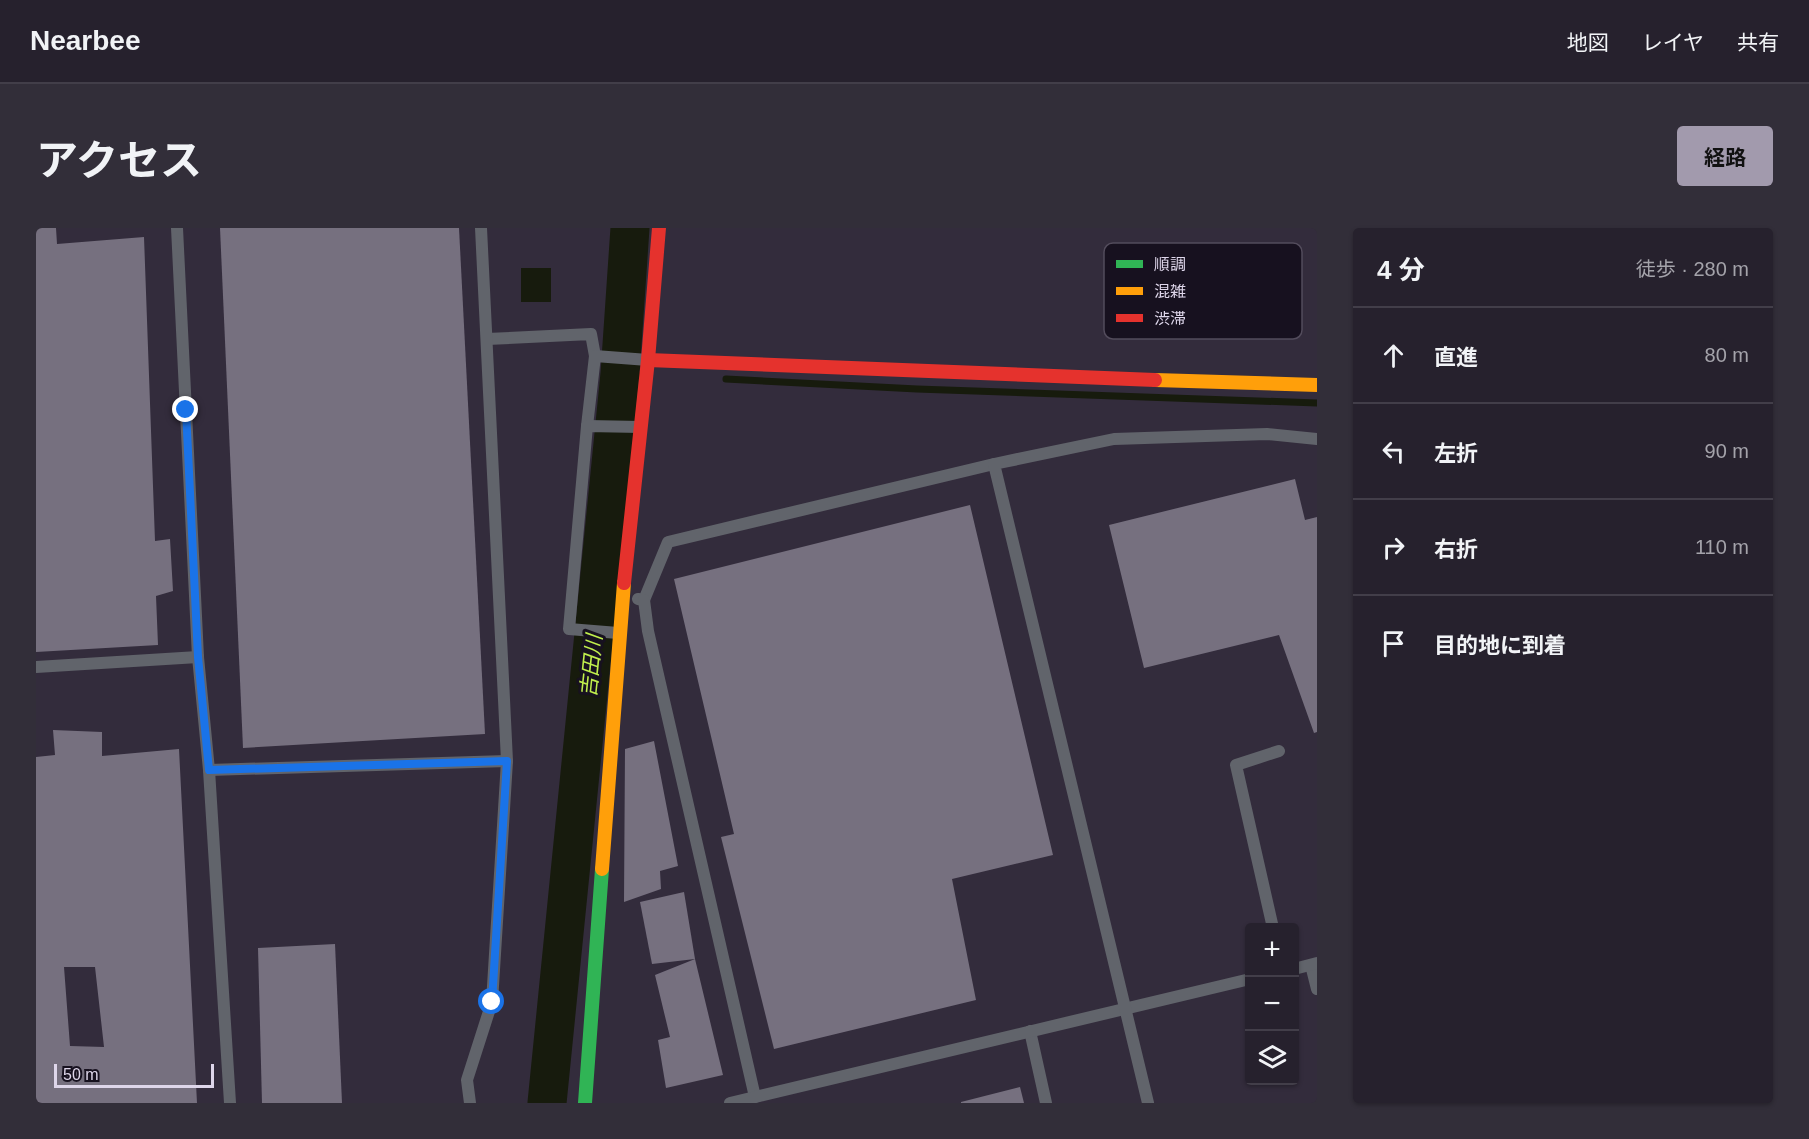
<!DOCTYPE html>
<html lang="ja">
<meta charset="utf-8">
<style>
:root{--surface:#26212d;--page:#322e39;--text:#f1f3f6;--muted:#a4a3aa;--line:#423e49;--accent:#a29aad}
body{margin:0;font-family:Helvetica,"Noto Sans JP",sans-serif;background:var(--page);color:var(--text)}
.controls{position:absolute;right:18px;bottom:18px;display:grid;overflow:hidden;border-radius:6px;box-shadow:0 2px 4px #0004}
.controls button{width:54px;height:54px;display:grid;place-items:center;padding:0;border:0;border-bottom:2px solid var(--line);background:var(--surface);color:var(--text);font:30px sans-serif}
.scale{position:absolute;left:18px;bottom:15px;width:160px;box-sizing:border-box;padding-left:6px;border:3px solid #ded6ea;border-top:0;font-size:16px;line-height:21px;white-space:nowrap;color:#ded6ea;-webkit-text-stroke:4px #17111f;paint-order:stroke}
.stop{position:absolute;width:18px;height:18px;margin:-14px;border:4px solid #1a73e8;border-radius:50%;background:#fff}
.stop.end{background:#1a73e8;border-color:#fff;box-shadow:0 2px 6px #0008}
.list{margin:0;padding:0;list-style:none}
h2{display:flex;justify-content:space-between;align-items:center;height:78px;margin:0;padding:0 24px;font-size:26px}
h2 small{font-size:20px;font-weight:400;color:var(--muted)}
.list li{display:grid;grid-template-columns:39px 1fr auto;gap:18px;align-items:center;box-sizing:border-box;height:96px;padding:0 24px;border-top:2px solid var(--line)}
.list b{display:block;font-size:22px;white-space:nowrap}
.list em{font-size:20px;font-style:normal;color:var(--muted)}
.icon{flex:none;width:33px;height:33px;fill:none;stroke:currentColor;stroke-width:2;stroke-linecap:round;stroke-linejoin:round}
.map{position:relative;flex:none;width:1281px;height:875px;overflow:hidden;border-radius:6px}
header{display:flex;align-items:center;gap:36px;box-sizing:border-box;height:84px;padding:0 30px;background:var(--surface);border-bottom:2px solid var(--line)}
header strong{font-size:28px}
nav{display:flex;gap:33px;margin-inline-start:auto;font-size:21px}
.intro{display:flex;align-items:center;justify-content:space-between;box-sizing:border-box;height:144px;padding:0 36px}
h1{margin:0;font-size:42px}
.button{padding:15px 27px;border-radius:6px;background:var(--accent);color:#111;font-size:21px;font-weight:700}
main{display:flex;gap:36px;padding:0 36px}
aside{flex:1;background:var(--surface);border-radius:6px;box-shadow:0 2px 4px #0004}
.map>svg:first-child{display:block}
.water{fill:#171b0d}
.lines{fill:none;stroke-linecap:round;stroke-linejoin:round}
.stream{stroke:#171b0d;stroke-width:7}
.river{stroke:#171b0d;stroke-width:39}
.building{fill:#76707f;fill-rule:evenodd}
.lane{stroke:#61646b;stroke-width:12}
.fast{stroke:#30b455;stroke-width:14}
.slow{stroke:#ff9f0a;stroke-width:14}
.jam{stroke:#e5322d;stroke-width:14}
.route{stroke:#1a73e8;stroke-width:8}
.labels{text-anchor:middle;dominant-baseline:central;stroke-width:6;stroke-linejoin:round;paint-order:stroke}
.water-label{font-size:21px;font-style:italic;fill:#c1ef4d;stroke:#17111f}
.key{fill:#17111f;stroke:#534c5c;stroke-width:1.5}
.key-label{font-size:16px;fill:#ded6ea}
</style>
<header>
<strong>Nearbee</strong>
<nav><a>地図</a><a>レイヤ</a><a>共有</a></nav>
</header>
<div class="intro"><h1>アクセス</h1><a class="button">経路</a></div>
<main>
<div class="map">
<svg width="1281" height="875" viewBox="0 0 1281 875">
<rect width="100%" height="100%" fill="#332c3c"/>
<!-- water -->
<rect class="water" x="485" y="40" width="30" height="34"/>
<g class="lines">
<!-- stream -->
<g class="stream">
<path d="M584,146L601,147"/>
<path d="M690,151L881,161L1281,175"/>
</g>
<!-- river -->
<path class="river" d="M511,875L584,146L594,0"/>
</g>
<!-- building -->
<g class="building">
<path d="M0,0H20L21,16L108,9L119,313L134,311L137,363L120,368L122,417L0,424Z"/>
<path d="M184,0H423L449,506L207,520Z"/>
<path d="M1259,251L1269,292L1281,289V504L1278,505L1243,407L1108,440L1073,297Z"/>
<path d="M934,277L1017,627L916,651L940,772L738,821L685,609L698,606L638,351Z"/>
<path d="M17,502L66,504V528L143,521L161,875H0V529L19,527ZM28,739H59L68,819L34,818Z"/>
<path d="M618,513L642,638L624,643L625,661L588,674L589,521Z"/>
<path d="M648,664L659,731L616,736L604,674Z"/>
<path d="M299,716L306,875H226L222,720Z"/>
<path d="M659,731L687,847L630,860L622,812L634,809L619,747Z"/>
<path d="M984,859L988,875H925V874Z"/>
</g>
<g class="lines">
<!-- lane -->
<g class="lane">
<path d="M141,0L162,429L173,542L194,875"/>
<path d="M451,111L555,106L559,128"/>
<path d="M551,198L559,128L612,132"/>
<path d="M602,371L608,372L632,314L958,236"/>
<path d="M608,372L612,403L719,869"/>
<path d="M582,405L533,401L551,198L605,199"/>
<path d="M0,439L162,429"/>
<path d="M173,542L471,533"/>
<path d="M1237,700L1200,537L1243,523"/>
<path d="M1275,737L1281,761"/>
<path d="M1258,741L1281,735"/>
<path d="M994,803L1010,875"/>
<path d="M434,875L431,852L456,774L471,533L445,0"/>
<path d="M694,875L1214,751"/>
<path d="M1112,875L958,236L1078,211L1231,206L1281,211"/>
</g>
<!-- fast -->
<path class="fast" d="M549,875L566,641"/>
<!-- slow -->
<g class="slow">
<path d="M1119,152L1281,157"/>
<path d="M566,641L588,355"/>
</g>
<!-- jam -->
<g class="jam">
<path d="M612,132L1119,152"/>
<path d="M588,355L612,132L623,0"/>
</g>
</g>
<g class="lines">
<!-- route -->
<path class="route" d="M150,182L162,429L173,542L471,533L456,774"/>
</g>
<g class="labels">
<!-- water labels -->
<g class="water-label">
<text transform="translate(555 438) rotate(-84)">吉田川</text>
</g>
</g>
<!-- legend -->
<rect x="1068" y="15" width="198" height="96" rx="9" class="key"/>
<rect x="1080" y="32" width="27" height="8" fill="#30b455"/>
<rect x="1080" y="59" width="27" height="8" fill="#ff9f0a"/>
<rect x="1080" y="86" width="27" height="8" fill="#e5322d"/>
<g class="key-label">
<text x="1118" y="42">順調</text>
<text x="1118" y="69">混雑</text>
<text x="1118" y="96">渋滞</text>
</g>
</svg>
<div class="controls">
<button>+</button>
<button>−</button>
<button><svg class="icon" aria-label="layers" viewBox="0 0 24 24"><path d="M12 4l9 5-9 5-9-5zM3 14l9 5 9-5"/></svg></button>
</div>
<div class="scale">50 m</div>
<div class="stop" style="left:456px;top:774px"></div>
<div class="stop end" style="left:150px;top:182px"></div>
</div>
<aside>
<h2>4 分<small>徒歩 · 280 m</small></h2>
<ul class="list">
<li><svg class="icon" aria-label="ahead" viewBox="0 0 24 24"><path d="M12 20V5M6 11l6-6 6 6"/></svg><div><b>直進</b></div><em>80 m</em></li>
<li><svg class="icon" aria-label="left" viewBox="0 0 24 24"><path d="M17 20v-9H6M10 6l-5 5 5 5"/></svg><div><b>左折</b></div><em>90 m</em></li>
<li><svg class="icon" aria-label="right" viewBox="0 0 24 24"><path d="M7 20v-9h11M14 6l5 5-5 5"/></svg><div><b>右折</b></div><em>110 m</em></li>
<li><svg class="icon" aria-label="arrive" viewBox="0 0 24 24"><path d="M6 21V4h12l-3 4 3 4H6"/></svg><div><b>目的地に到着</b></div></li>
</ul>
</aside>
</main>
